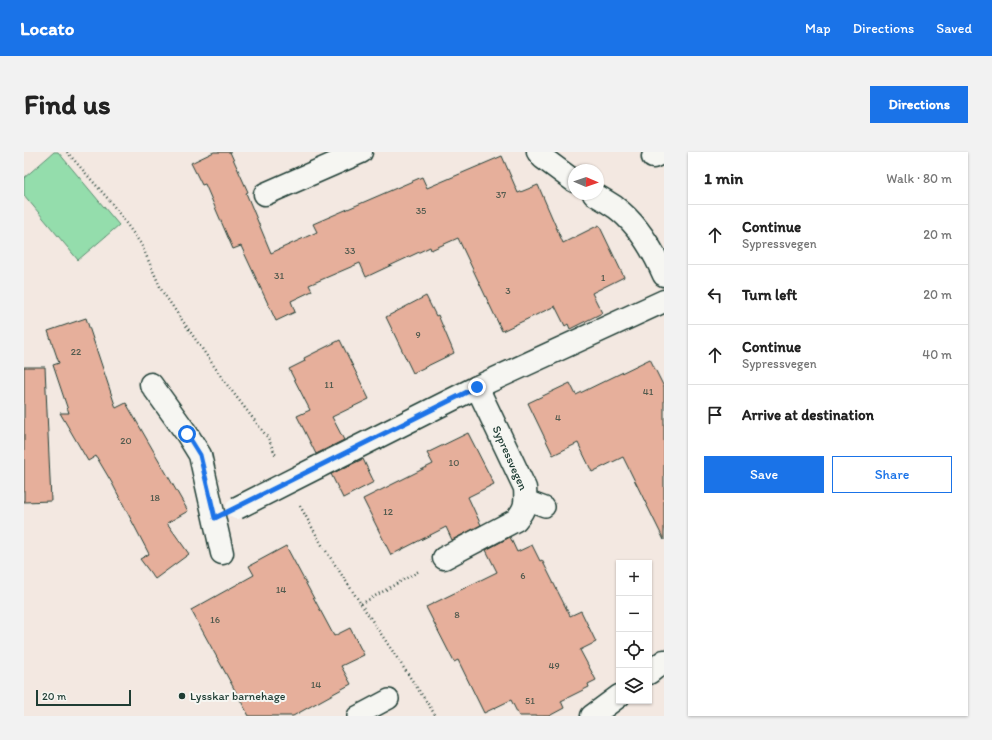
<!DOCTYPE html>
<meta charset="utf-8">
<style>
:root{--surface:#fff;--page:#f2f2f2;--text:#222;--muted:#767676;--line:#e0e0e0;--accent:#1a73e8}
body{margin:0;font-family:Itim,sans-serif;background:var(--page);color:var(--text)}
.controls{position:absolute;right:12px;bottom:12px;display:grid;overflow:hidden;border-radius:0px;box-shadow:0 1px 3px #0004}
.controls button{width:36px;height:36px;display:grid;place-items:center;padding:0;border:0;border-bottom:1px solid var(--line);background:var(--surface);color:var(--text);font:20px sans-serif}
.compass{position:absolute;left:544px;top:12px;width:36px;height:36px;border-radius:50%;background:var(--surface);box-shadow:0 1px 3px #0004;rotate:92deg}
.scale{position:absolute;left:12px;bottom:10px;width:95px;box-sizing:border-box;padding-left:4px;border:2px solid #1f3d34;border-top:0;font-size:11px;line-height:14px;white-space:nowrap;color:#1f3d34;-webkit-text-stroke:3px #f6f6f2;paint-order:stroke}
.stop{position:absolute;width:12px;height:12px;margin:-9px;border:3px solid #1a73e8;border-radius:50%;background:#fff}
.stop.end{background:#1a73e8;border-color:#fff;box-shadow:0 1px 4px #0008}
.list{margin:0;padding:0;list-style:none}
h2{display:flex;justify-content:space-between;align-items:center;height:52px;margin:0;padding:0 16px;font-size:17px}
h2 small{font-size:13px;font-weight:400;color:var(--muted)}
.list li{display:grid;grid-template-columns:26px 1fr auto;gap:12px;align-items:center;box-sizing:border-box;height:60px;padding:0 16px;border-top:1px solid var(--line)}
.list b{display:block;font-size:15px;white-space:nowrap}
.list p{margin:0;font-size:13px;white-space:nowrap;color:var(--muted)}
.list em{font-size:13px;font-style:normal;color:var(--muted)}
.actions{display:flex;gap:8px;padding:12px 16px}
.actions a{flex:1;padding:9px 0;border:1px solid var(--accent);border-radius:0px;text-align:center;font-size:14px;color:var(--accent)}
.actions .main{background:var(--accent);color:#fff}
.icon{flex:none;width:22px;height:22px;fill:none;stroke:currentColor;stroke-width:2;stroke-linecap:round;stroke-linejoin:round}
.map{position:relative;flex:none;width:640px;height:564px;overflow:hidden;border-radius:0px}
header{display:flex;align-items:center;gap:24px;box-sizing:border-box;height:56px;padding:0 20px;background:var(--accent);color:#fff}
header strong{font-size:19px}
nav{display:flex;gap:22px;margin-inline-start:auto;font-size:14px}
.intro{display:flex;align-items:center;justify-content:space-between;box-sizing:border-box;height:96px;padding:0 24px}
h1{margin:0;font-size:28px}
.button{padding:10px 18px;border-radius:0px;background:var(--accent);color:#fff;font-size:14px;font-weight:700}
main{display:flex;gap:24px;padding:0 24px}
aside{flex:1;background:var(--surface);border-radius:0px;box-shadow:0 1px 3px #0004}
.map>svg:first-child{display:block}
.green{fill:#94ddac;stroke:#5a8d70}
.building{fill:#e6af9b;stroke:#1f3d34}
.lines{fill:none;stroke-linecap:round;stroke-linejoin:round}
.lane-casing{stroke:#1f3d34;stroke-width:22}
.street-casing{stroke:#1f3d34;stroke-width:25}
.path{stroke:#1f3d34;stroke-width:2.5;stroke-dasharray:1 3;stroke-linecap:butt}
.lane{stroke:#f6f6f2;stroke-width:19}
.street{stroke:#f6f6f2;stroke-width:22}
.street-bridge-casing{stroke:#1f3d34;stroke-width:25;stroke-linecap:butt}
.street-bridge{stroke:#f6f6f2;stroke-width:22}
.route{stroke:#1a73e8;stroke-width:5}
.poi-dot{fill:#1f3d34;stroke:#f6f6f2;stroke-width:1.5}
.labels{text-anchor:middle;dominant-baseline:central;stroke-width:4;stroke-linejoin:round;paint-order:stroke}
.number-label{font-size:10px;fill:#515a4e}
.street-label{font-size:12px;fill:#1f3d34;stroke:#f6f6f2}
.poi-label{font-size:12px;fill:#1f3d34;stroke:#f6f6f2;text-anchor:start}
</style>
<header>
<strong>Locato</strong>
<nav><a>Map</a><a>Directions</a><a>Saved</a></nav>
</header>
<div class="intro"><h1>Find us</h1><a class="button">Directions</a></div>
<main>
<div class="map">
<svg width="640" height="564" viewBox="0 0 640 564">
<rect width="100%" height="100%" fill="#f3e8e1"/>
<filter id="ink" filterUnits="userSpaceOnUse"><feTurbulence type="fractalNoise" baseFrequency=".025" numOctaves="2"/><feDisplacementMap in="SourceGraphic" scale="8" xChannelSelector="R" yChannelSelector="G"/><feConvolveMatrix kernelMatrix="1 2 1 2 8 2 1 2 1" color-interpolation-filters="sRGB"/></filter>
<g filter="url(#ink)">
<!-- green -->
<path class="green" d="M30,0H34L95,73L54,108L0,43V26Z"/>
<!-- building -->
<g class="building">
<path d="M190,0H206L224,40L222,41L247,101L293,80L289,72L398,25L403,36L478,4L494,41L514,33L539,91L575,73L600,125L568,141L578,161L546,177L544,172L541,174L531,154L478,179L434,86L407,98L406,95L342,125L336,111L285,133L288,139L267,149L271,160L252,169L217,94L209,97L181,32L178,33L167,11Z"/>
<path d="M402,144L412,164L414,163L430,201L389,221L362,165Z"/>
<path d="M62,166L92,256L102,251L164,359L143,371L165,402L131,427L116,407L125,402L88,331L72,304L64,309L36,261H45L29,213L35,211L24,179Z"/>
<path d="M316,188L345,247L308,265L320,288L292,302L273,264L286,258L265,217L281,209L280,206Z"/>
<path d="M626,207L640,235V388L599,305L568,320L554,291L529,303L504,251L546,231L552,243Z"/>
<path d="M0,215H21L27,349L0,350Z"/>
<path d="M444,281L470,332L444,345L457,373L428,388L422,375L367,403L339,347L409,312L403,301Z"/>
<path d="M339,307L350,330L319,346L307,322Z"/>
<path d="M486,385L493,400L508,393L516,409L518,408L546,464L557,459L572,490L556,498L572,528L564,532L565,535L537,549L540,556L525,564H495L487,548L460,561L434,508L430,510L402,455L473,420L462,398Z"/>
<path d="M262,394L310,484L326,476L340,503L317,514L327,532L269,564H225L167,458L230,423L225,414Z"/>
</g>
<g class="lines">
<defs>
<g id="lane">
<path d="M502,348L521,355"/>
<path d="M333,564L365,547"/>
</g>
<g id="street">
<path d="M514,0L519,6L550,29"/>
<path d="M629,5L640,0"/>
<path d="M241,42L337,0"/>
<path d="M570,42C577,46 585,51 591,55C614,72 629,98 640,123"/>
<path d="M127,232L163,282L176,303L198,401"/>
<path d="M294,315L453,235L640,149"/>
<path d="M420,406L492,368C502,356 502,351 501,336L453,235"/>
<path d="M625,521L640,509"/>
<path d="M568,564L595,544"/>
</g>
</defs>
<!-- lane casing -->
<use href="#lane" class="lane-casing"/>
<!-- street casing -->
<use href="#street" class="street-casing"/>
<!-- path -->
<g class="path">
<path d="M43,0L86,49L117,92L138,139L201,230L244,286L252,304"/>
<path d="M276,354L298,393L337,452L395,419"/>
<path d="M337,452L412,564"/>
</g>
<!-- lane -->
<use href="#lane" class="lane"/>
<!-- street -->
<use href="#street" class="street"/>
<defs>
<path id="street-bridge" d="M213,356L294,315"/>
</defs>
<!-- street-bridge casing -->
<use href="#street-bridge" class="street-bridge-casing"/>
<!-- street-bridge -->
<use href="#street-bridge" class="street-bridge"/>
</g>
</g>
<g class="lines" filter="url(#ink)">
<!-- route -->
<path class="route" d="M163,282L176,303L191,366L453,235"/>
</g>
<!-- markers -->
<circle class="poi-dot" cx="158" cy="544" r="4"/>
<g class="labels">
<!-- number labels -->
<g class="number-label">
<text x="477" y="42">37</text>
<text x="397" y="58">35</text>
<text x="326" y="98">33</text>
<text x="255" y="123">31</text>
<text x="579" y="125">1</text>
<text x="484" y="138">3</text>
<text x="394" y="182">9</text>
<text x="52" y="199">22</text>
<text x="305" y="232">11</text>
<text x="624" y="239">41</text>
<text x="534" y="265">4</text>
<text x="102" y="288">20</text>
<text x="430" y="310">10</text>
<text x="131" y="345">18</text>
<text x="364" y="359">12</text>
<text x="499" y="423">6</text>
<text x="257" y="437">14</text>
<text x="433" y="462">8</text>
<text x="191" y="467">16</text>
<text x="530" y="513">49</text>
<text x="292" y="532">14</text>
<text x="506" y="548">51</text>
</g>
<!-- street labels -->
<g class="street-label">
<text transform="translate(486 306) rotate(66)">Sypressvegen</text>
</g>
<!-- poi labels -->
<g class="poi-label">
<text x="166" y="544">Lysskar barnehage</text>
</g>
</g>
</svg>
<div class="controls">
<button>+</button>
<button>−</button>
<button><svg class="icon" aria-label="locate" viewBox="0 0 24 24"><circle cx="12" cy="12" r="6"/><path d="M12 2v4M12 18v4M2 12h4M18 12h4"/></svg></button>
<button><svg class="icon" aria-label="layers" viewBox="0 0 24 24"><path d="M12 4l9 5-9 5-9-5zM3 14l9 5 9-5"/></svg></button>
</div>
<svg class="compass" viewBox="-18 -18 36 36"><path d="M0-13l5 13h-10z" fill="#e53935"/><path d="M0 13l5-13h-10z" fill="#767676"/></svg>
<div class="scale">20 m</div>
<div class="stop" style="left:163px;top:282px"></div>
<div class="stop end" style="left:453px;top:235px"></div>
</div>
<aside>
<h2>1 min<small>Walk · 80 m</small></h2>
<ul class="list">
<li><svg class="icon" aria-label="ahead" viewBox="0 0 24 24"><path d="M12 20V5M6 11l6-6 6 6"/></svg><div><b>Continue</b><p>Sypressvegen</p></div><em>20 m</em></li>
<li><svg class="icon" aria-label="left" viewBox="0 0 24 24"><path d="M17 20v-9H6M10 6l-5 5 5 5"/></svg><div><b>Turn left</b></div><em>20 m</em></li>
<li><svg class="icon" aria-label="ahead" viewBox="0 0 24 24"><path d="M12 20V5M6 11l6-6 6 6"/></svg><div><b>Continue</b><p>Sypressvegen</p></div><em>40 m</em></li>
<li><svg class="icon" aria-label="arrive" viewBox="0 0 24 24"><path d="M6 21V4h12l-3 4 3 4H6"/></svg><div><b>Arrive at destination</b></div></li>
</ul>
<div class="actions"><a class="main">Save</a><a>Share</a></div>
</aside>
</main>
